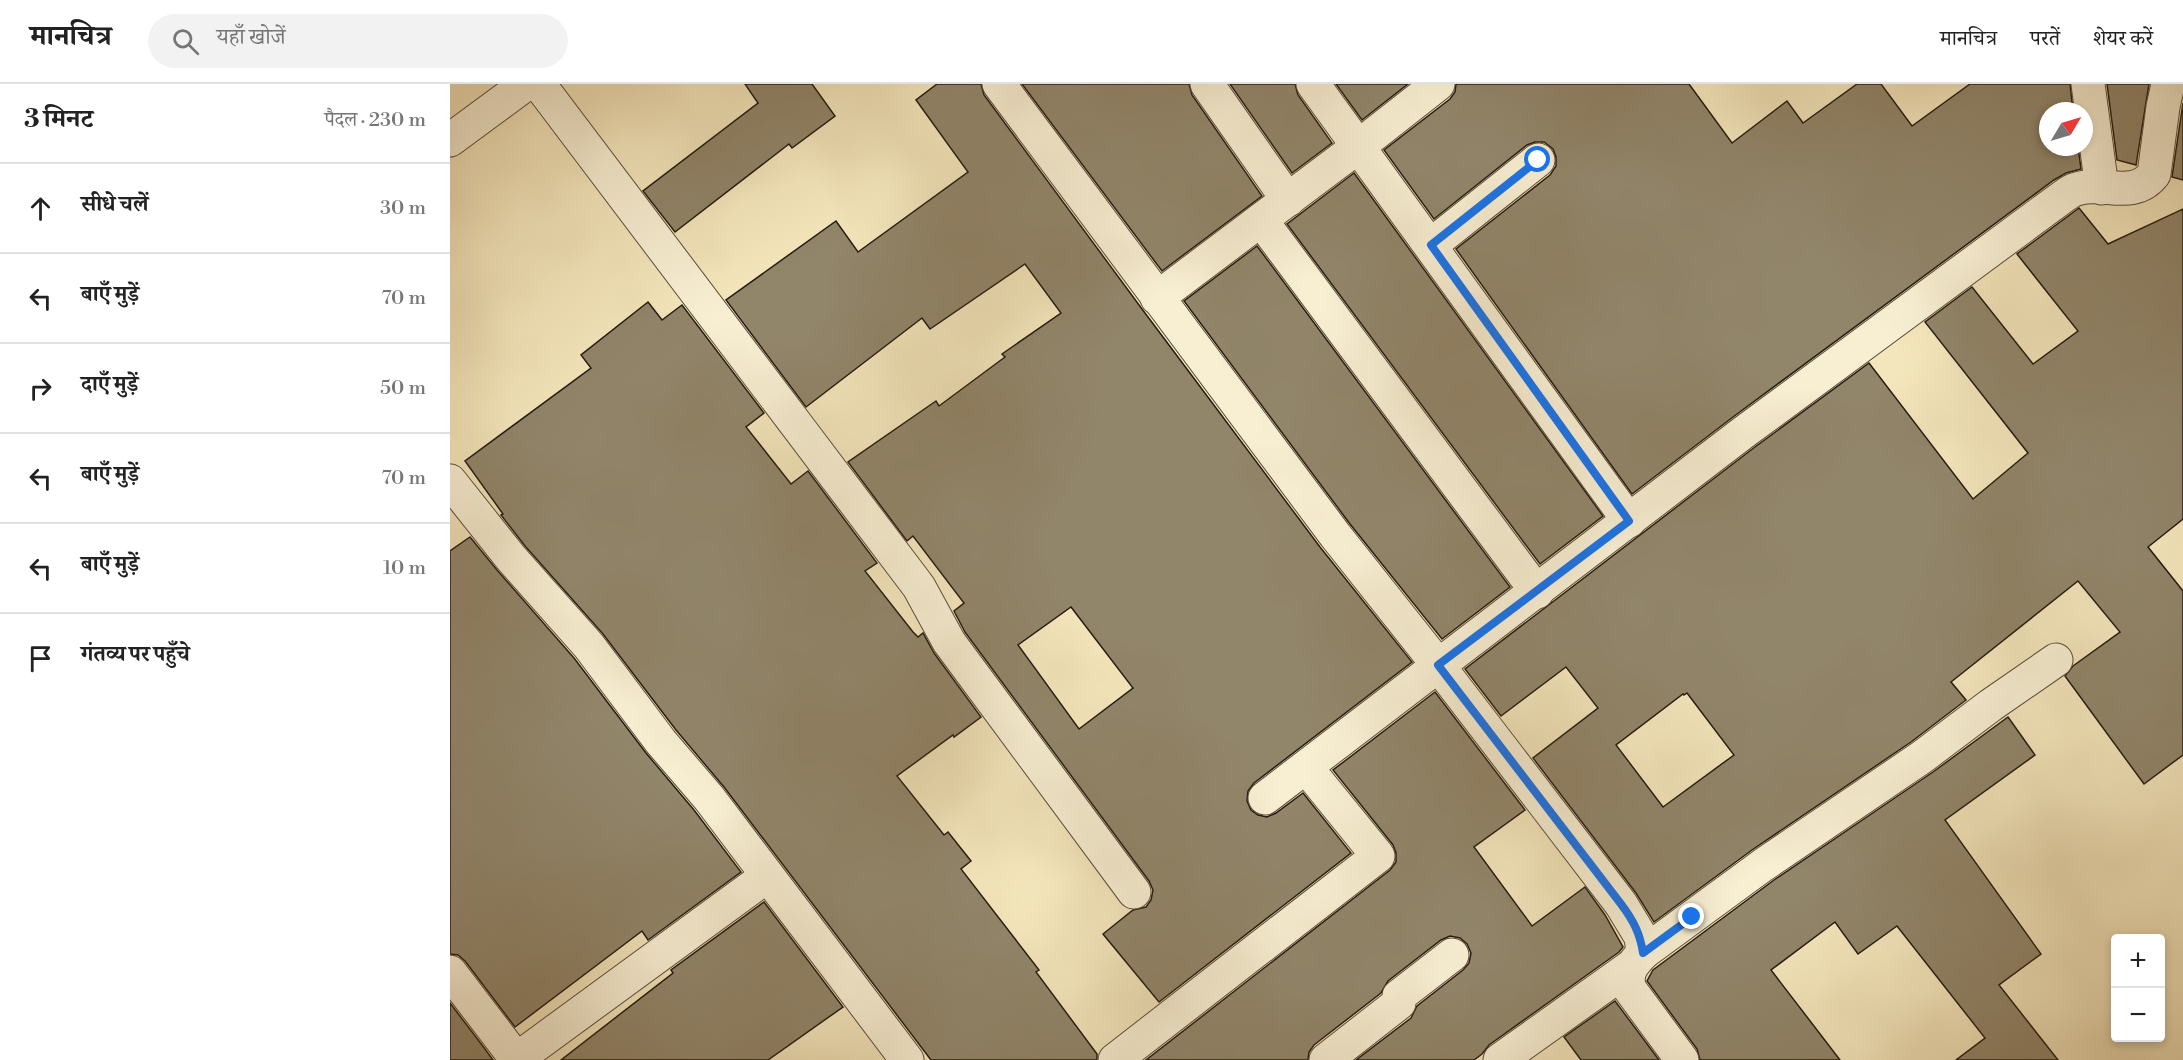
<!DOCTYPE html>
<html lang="hi">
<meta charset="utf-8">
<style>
:root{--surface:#fff;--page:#f2f2f2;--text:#222;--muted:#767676;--line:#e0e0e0}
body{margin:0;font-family:"Libre Bodoni","Noto Serif Devanagari",serif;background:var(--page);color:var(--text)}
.controls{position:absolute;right:18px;bottom:18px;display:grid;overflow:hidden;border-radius:6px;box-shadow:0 3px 9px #0003}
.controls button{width:54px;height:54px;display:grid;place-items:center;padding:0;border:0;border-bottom:2px solid var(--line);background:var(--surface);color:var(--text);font:30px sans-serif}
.compass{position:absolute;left:1589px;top:18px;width:54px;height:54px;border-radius:50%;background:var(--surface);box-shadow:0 3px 9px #0003;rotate:52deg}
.stop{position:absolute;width:18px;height:18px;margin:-14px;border:4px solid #1a73e8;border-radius:50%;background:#fff}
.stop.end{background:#1a73e8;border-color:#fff;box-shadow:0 2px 6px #0008}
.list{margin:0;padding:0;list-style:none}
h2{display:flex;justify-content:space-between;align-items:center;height:78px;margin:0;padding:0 24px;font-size:26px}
h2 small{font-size:20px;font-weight:400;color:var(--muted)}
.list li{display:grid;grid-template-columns:39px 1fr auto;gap:18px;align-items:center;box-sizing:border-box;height:90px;padding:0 24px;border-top:2px solid var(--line)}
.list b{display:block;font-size:22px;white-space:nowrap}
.list em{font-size:20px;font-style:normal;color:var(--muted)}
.icon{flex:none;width:33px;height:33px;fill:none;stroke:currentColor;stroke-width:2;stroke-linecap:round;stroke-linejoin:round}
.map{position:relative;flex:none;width:1733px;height:976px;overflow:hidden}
header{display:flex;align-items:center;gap:36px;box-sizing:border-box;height:84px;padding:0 30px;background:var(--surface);border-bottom:2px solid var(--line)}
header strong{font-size:28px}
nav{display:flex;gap:33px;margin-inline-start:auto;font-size:21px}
.search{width:420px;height:54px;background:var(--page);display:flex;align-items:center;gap:15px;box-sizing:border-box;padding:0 21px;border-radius:33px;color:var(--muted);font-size:22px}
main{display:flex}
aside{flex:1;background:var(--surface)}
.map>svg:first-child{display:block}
.building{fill:#91856a;stroke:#261b11;stroke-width:1.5;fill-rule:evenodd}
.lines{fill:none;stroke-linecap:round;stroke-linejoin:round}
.street-casing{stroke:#5a4e3c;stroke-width:35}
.street{stroke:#f8efd3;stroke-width:33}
.route{stroke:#1a73e8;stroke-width:8}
</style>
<header>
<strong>मानचित्र</strong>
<div class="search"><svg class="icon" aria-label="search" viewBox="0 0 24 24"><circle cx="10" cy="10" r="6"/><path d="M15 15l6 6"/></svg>यहाँ खोजें</div>
<nav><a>मानचित्र</a><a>परतें</a><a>शेयर करें</a></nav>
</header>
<main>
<aside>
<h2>3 मिनट<small>पैदल · 230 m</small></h2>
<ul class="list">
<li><svg class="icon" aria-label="ahead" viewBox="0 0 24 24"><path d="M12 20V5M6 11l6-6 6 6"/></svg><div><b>सीधे चलें</b></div><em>30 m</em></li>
<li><svg class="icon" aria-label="left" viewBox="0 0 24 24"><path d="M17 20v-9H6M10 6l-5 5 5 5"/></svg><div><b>बाएँ मुड़ें</b></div><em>70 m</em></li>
<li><svg class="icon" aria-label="right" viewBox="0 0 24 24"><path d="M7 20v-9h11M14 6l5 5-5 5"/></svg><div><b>दाएँ मुड़ें</b></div><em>50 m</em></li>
<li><svg class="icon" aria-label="left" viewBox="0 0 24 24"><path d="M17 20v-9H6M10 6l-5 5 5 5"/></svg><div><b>बाएँ मुड़ें</b></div><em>70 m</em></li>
<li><svg class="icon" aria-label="left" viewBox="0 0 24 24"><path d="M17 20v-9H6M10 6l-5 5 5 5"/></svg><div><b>बाएँ मुड़ें</b></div><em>10 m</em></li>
<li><svg class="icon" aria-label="arrive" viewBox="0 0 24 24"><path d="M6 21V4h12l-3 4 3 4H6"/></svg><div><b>गंतव्य पर पहुँचे</b></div></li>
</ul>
</aside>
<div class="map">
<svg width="1733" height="976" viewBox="0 0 1733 976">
<rect width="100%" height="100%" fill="#f4e6bc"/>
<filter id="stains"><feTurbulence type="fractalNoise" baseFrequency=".00333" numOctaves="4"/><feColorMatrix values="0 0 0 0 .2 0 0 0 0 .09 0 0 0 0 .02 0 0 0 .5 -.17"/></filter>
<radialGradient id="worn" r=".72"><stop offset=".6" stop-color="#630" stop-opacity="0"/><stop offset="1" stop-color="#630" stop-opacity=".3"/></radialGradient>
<!-- building -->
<g class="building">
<path d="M295,0H362L385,32L342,64L339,60L225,148L193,107L308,19Z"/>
<path d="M487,0H531L534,11L692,225L870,463L962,578L804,699L798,707L797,717L801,726L808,731L817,733L826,729L853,709L901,769L709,918L653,850L683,826L696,823L701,816L703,806L699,797L515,548L504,527L514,519L463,452L457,457L398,378L486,317L489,322L555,273L552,270L611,229L575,180L480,245L472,234L356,323L276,216L386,137L408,168L518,88L466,16ZM621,523L683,604L629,645L568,561Z"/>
<path d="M572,0H739L742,11L812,112L712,187Z"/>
<path d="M780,0H845L848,11L882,59L842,89Z"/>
<path d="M886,0H958L912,36Z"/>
<path d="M1006,0H1239L1282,59L1337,17L1353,39L1407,0H1431L1462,42L1520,0H1620L1623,27H1598V63H1628L1631,85L1616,89L1604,96L1283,333L1182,410L1006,165L1100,91L1106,82V73L1103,65L1094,58H1085L1077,61L984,135L934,66L1000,15L1005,8Z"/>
<path d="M1657,0H1699L1686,81L1667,76Z"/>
<path d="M1733,19V96L1722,93Z"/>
<path d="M904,89L1153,432L1090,480L837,140Z"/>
<path d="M1629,124L1658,160L1733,125V435L1698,463L1733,507V671L1694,700L1615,592L1623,582L1670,548L1628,497L1501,598L1516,616L1461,658L1302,766L1204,838L1186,809L1083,674L1148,624L1116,583L1051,632L1015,585L1305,363L1419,279L1523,415L1578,369L1475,238L1522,203L1583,280L1628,247L1567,170ZM1237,609L1284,671L1213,723L1166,661L1233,610L1234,611Z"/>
<path d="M807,162L1060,503L992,555L900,440L734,217Z"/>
<path d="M198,218L212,236L232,221L314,329L296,343L341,400L358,387L427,479L415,487L463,548L468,553L473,549L484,569L531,633L504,653L503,651L447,692L494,751L498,748L521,777L511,785L589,886L586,888L647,970V976H481L274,703L226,646L153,550L75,462L51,431L53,430L15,377L141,284L131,271Z"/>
<path d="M20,453L47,486L124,574L196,669L244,726L291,788L198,856L192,847L65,943L15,877L8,871L0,870V467Z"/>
<path d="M985,608L1075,726L1024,763L1082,842L1135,803L1155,831L1173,863L1169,868L1039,961L1032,970L1024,976H906L961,934L967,922L1013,886L1019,879L1021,869L1017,860L1010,854L1000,852L991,856L938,897L931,909L864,961L859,968L858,976H696L940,786L946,778V769L943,761L883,686Z"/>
<path d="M1558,633L1585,671L1495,736L1591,870L1549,901L1608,976H1506L1535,954L1447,842L1408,870L1385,838L1321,886L1390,976H1250L1247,965L1197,897L1203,886L1324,796L1483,688Z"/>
<path d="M314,818L393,923L318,976H111L223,889L221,886Z"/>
<path d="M1165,917L1209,976H1131L1114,953Z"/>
<path d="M0,919L35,965L43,976H0Z"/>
</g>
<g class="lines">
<defs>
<g id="street">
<path d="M89,0L469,503L499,558L684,808"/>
<path d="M549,0L885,451L988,581L1171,820L1191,853L1193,869C1182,881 1176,887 1179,904L1232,976"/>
<path d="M757,0L838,116"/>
<path d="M863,0L1179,437"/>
<path d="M1638,0L1652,104"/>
<path d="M0,56L76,0"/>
<path d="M811,136L1087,508"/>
<path d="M981,161L1088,76"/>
<path d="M707,214L909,62L988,0"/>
<path d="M0,397L61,474L139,562L211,658L259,714L457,976"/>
<path d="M815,714L1294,348L1614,112C1618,109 1622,106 1627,105C1653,96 1683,117 1704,90L1713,23L1718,0"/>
<path d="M1193,869L1313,781L1472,673L1541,621L1606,576"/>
<path d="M0,888L67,976"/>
<path d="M67,975L317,792"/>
<path d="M665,976L928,772L856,683"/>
<path d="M876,976L949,919V912L1002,871"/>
<path d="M1050,976L1179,884"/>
</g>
</defs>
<!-- street casing -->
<use href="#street" class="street-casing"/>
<!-- street -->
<use href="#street" class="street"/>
</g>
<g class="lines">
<!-- route -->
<path class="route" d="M1088,76L981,161L1179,437L988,581L1171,820C1183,836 1190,849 1193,869L1242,833"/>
</g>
<rect width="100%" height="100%" filter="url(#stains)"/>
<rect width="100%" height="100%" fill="url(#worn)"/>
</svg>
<div class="controls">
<button>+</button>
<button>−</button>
</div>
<svg class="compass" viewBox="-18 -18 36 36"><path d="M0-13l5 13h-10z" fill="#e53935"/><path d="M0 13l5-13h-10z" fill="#767676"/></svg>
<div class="stop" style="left:1088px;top:76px"></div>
<div class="stop end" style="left:1242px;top:833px"></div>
</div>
</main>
